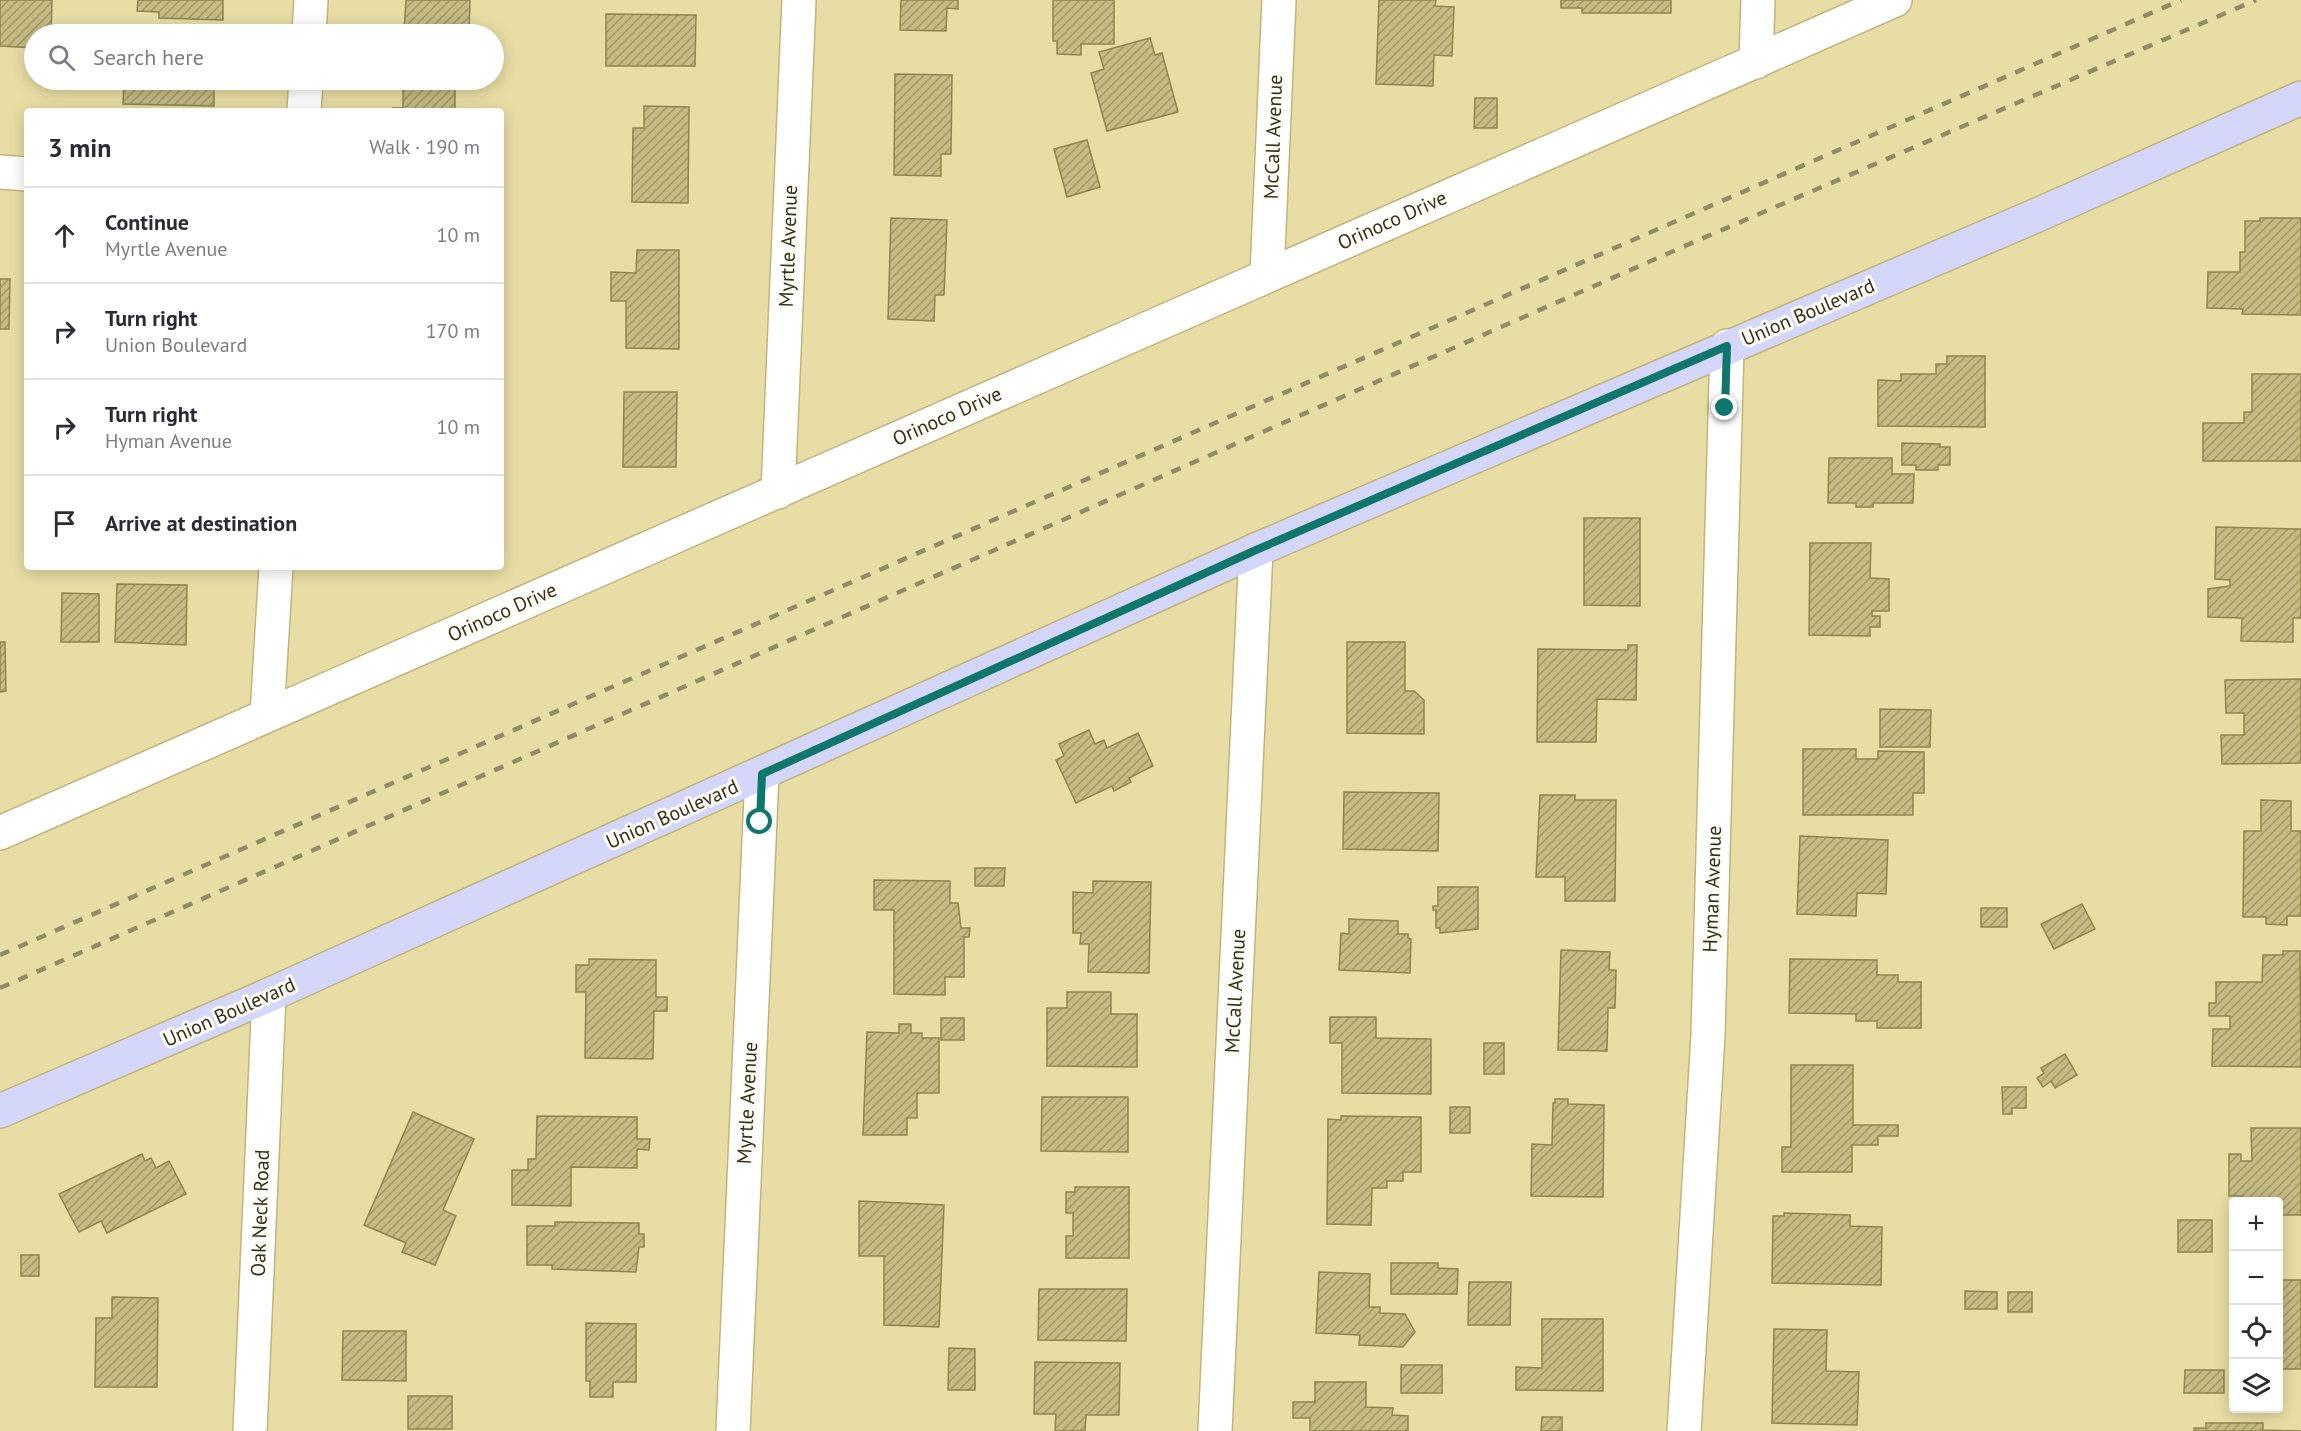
<!DOCTYPE html>
<meta charset="utf-8">
<style>
:root{--surface:#fff;--page:#f7f7f7;--text:#2b2b33;--muted:#7c7c81;--line:#e1e1e2}
body{margin:0;font-family:"PT Sans",sans-serif;background:var(--page);color:var(--text)}
.controls{position:absolute;right:18px;bottom:18px;display:grid;overflow:hidden;border-radius:6px;box-shadow:0 3px 15px #0003}
.controls button{width:54px;height:54px;display:grid;place-items:center;padding:0;border:0;border-bottom:2px solid var(--line);background:var(--surface);color:var(--text);font:30px sans-serif}
.stop{position:absolute;width:18px;height:18px;margin:-14px;border:4px solid #0f766e;border-radius:50%;background:#fff}
.stop.end{background:#0f766e;border-color:#fff;box-shadow:0 2px 6px #0008}
.list{margin:0;padding:0;list-style:none}
h2{display:flex;justify-content:space-between;align-items:center;height:78px;margin:0;padding:0 24px;font-size:26px}
h2 small{font-size:20px;font-weight:400;color:var(--muted)}
.list li{display:grid;grid-template-columns:39px 1fr auto;gap:18px;align-items:center;box-sizing:border-box;height:96px;padding:0 24px;border-top:2px solid var(--line)}
.list b{display:block;font-size:22px;white-space:nowrap}
.list p{margin:0;font-size:20px;white-space:nowrap;color:var(--muted)}
.list em{font-size:20px;font-style:normal;color:var(--muted)}
.icon{flex:none;width:33px;height:33px;fill:none;stroke:currentColor;stroke-width:2;stroke-linecap:round;stroke-linejoin:round}
.map{position:relative;flex:none;width:2301px;height:1431px;overflow:hidden}
.search{position:absolute;background:var(--surface);box-shadow:0 3px 15px #0003;left:24px;top:24px;width:480px;height:66px;display:flex;align-items:center;gap:15px;box-sizing:border-box;padding:0 21px;border-radius:33px;color:var(--muted);font-size:22px}
.panel{position:absolute;background:var(--surface);box-shadow:0 3px 15px #0003;left:24px;top:108px;width:480px;height:462px;border-radius:6px}
.map>svg:first-child{display:block}
.building{fill:url(#building-hatch);stroke:#90854e;stroke-width:1.5}
.lines{fill:none;stroke-linecap:round;stroke-linejoin:round}
.minor-casing{stroke:#c0b57d;stroke-width:36}
.tertiary-casing{stroke:#c0b57d;stroke-width:36}
.secondary-casing{stroke:#c0b57d;stroke-width:36}
.minor{stroke:#fff;stroke-width:33}
.tertiary{stroke:#fff;stroke-width:33}
.secondary{stroke:#d5d7fa;stroke-width:33}
.rail{stroke:#938b62;stroke-width:4.5;stroke-dasharray:10 10;stroke-linecap:butt}
.route{stroke:#0f766e;stroke-width:8}
.labels{text-anchor:middle;dominant-baseline:central;stroke-width:6;stroke-linejoin:round;paint-order:stroke}
.street-label{font-size:20px;fill:#342f19;stroke:#fefdf8}
</style>
<div class="map">
<svg width="2301" height="1431" viewBox="0 0 2301 1431">
<defs>
<pattern id="building-hatch" width="6" height="6" patternUnits="userSpaceOnUse" patternTransform="scale(1.5)"><rect width="6" height="6" fill="#c6bb83"/><path d="M-1 1l2-2M0 6l6-6M5 7l2-2" fill="none" stroke="#a2986a"/></pattern>
</defs>
<rect width="100%" height="100%" fill="#e8dda4"/>
<!-- building -->
<g class="building">
<path d="M0,0H52L51,34H34V48L0,46Z"/>
<path d="M138,0H223V20L159,18V12L137,11Z"/>
<path d="M406,0H470L469,34L404,31Z"/>
<path d="M901,0H958V9L947,8L946,31L900,30Z"/>
<path d="M1053,0H1114V44H1081V55L1057,54V41H1053Z"/>
<path d="M1379,0H1436L1435,6L1454,7L1452,56L1434,55L1433,86L1376,84Z"/>
<path d="M1561,0H1671V13H1582V8H1561Z"/>
<path d="M606,14L696,15L695,66H606Z"/>
<path d="M1150,38L1155,55L1162,53L1178,112L1107,131L1091,73L1104,69L1099,52Z"/>
<path d="M895,74L952,75L951,154H941V176L894,175Z"/>
<path d="M124,80H214V106L123,104Z"/>
<path d="M403,86H455V110L461,111H393V108H403Z"/>
<path d="M1475,98H1497V128H1474Z"/>
<path d="M644,106L689,107L688,203L632,202L633,128H644Z"/>
<path d="M1087,140L1100,187L1067,197L1054,149Z"/>
<path d="M891,218L947,220L944,295H935L934,321L888,319Z"/>
<path d="M2260,218H2301V315L2242,314L2243,309L2207,308L2208,272H2240V252H2245V221H2260Z"/>
<path d="M637,250H679V349L626,348V301H611V272L636,273Z"/>
<path d="M0,279H10L9,329H0Z"/>
<path d="M1947,356H1985V427L1878,426V380L1901,381V374H1936V364H1947Z"/>
<path d="M2252,374H2301V461H2203V423H2244V412H2252Z"/>
<path d="M624,392H677L676,467H623Z"/>
<path d="M1902,443L1940,444V447H1950V465H1938V470H1916V465H1902Z"/>
<path d="M1829,458H1892V474H1914L1913,503H1873V507H1856V503H1828Z"/>
<path d="M1584,518H1640V606L1584,605Z"/>
<path d="M2216,527L2301,529V618H2293V642L2241,641L2242,618L2208,617V589L2230,586V580L2215,579Z"/>
<path d="M1810,543H1871L1870,578L1889,579V611H1872V616H1880V627H1870V636L1809,635Z"/>
<path d="M117,584L187,585L186,645L115,642Z"/>
<path d="M62,593L99,594V642H61Z"/>
<path d="M0,642H5L6,691L0,692Z"/>
<path d="M1347,642H1405V691H1414L1424,700V734L1347,733Z"/>
<path d="M1628,645H1637L1636,700L1597,699L1596,742H1537L1538,649L1628,650Z"/>
<path d="M2301,679V763L2222,764L2221,735H2244V713H2226L2225,680Z"/>
<path d="M1880,709L1931,710L1930,747H1880Z"/>
<path d="M1089,730L1095,744L1104,740L1107,748L1138,733L1153,766L1129,778L1131,782L1114,791L1112,786L1076,803L1056,760L1064,756L1059,744Z"/>
<path d="M1803,749H1856V759H1878V751L1924,752V793H1913V815H1803Z"/>
<path d="M1344,792L1439,793L1438,851L1343,849Z"/>
<path d="M1540,795H1575V800H1616L1615,901H1565V877H1536Z"/>
<path d="M2261,800L2291,801V831H2301V916H2287V925L2266,924V917H2243L2244,831H2261Z"/>
<path d="M1800,836L1888,840L1886,894L1857,893L1856,916L1797,914Z"/>
<path d="M975,868H1005L1004,886H975Z"/>
<path d="M874,880L950,881V903H958L961,928H970L969,937H964V977H945V995L894,994V910H874Z"/>
<path d="M1093,881L1151,882L1149,973L1088,972L1089,944H1080L1081,933H1073V892L1093,893Z"/>
<path d="M1438,887H1478V929L1440,933V928H1436V910H1433V906H1438Z"/>
<path d="M2082,904L2095,929L2054,949L2041,924Z"/>
<rect x="1981" y="908" width="26" height="19"/>
<path d="M1349,919L1398,921V934H1408V938L1411,939L1410,973L1339,970L1341,933L1349,934Z"/>
<path d="M1561,950L1610,952L1609,970H1616L1615,1008H1608L1607,1051L1558,1050Z"/>
<path d="M2283,951H2300L2301,1067L2212,1066L2213,1029H2230V1016H2209V1003H2216V982H2262L2263,955H2283Z"/>
<path d="M589,959L656,960V997H667V1011H654L653,1059L585,1058L586,992H576V965H589Z"/>
<path d="M1790,959L1877,960V975H1898V982H1921V1028H1877V1021H1856V1014L1789,1013Z"/>
<path d="M1067,992H1111V1014H1137V1067L1047,1066V1008H1067Z"/>
<path d="M1330,1017H1376V1038L1431,1039V1094L1342,1093V1043H1330Z"/>
<rect x="941" y="1018" width="23" height="22"/>
<path d="M899,1024H911V1033H922V1038H939V1093H917V1118H907V1135H863L867,1032L899,1033Z"/>
<rect x="1484" y="1043" width="20" height="31"/>
<path d="M2065,1054L2077,1075L2055,1088L2051,1081L2043,1087L2037,1078L2044,1073L2041,1068Z"/>
<path d="M1791,1065H1853V1125H1898V1136H1878V1145H1852V1172H1782V1147H1791Z"/>
<path d="M2002,1087H2026V1108H2012V1114H2003Z"/>
<path d="M1042,1097H1128V1152L1041,1151Z"/>
<path d="M1555,1099H1568V1104L1604,1105L1603,1197L1531,1196L1532,1144L1552,1145L1553,1103H1555Z"/>
<rect x="1450" y="1107" width="20" height="26"/>
<path d="M413,1112L474,1139L443,1210L456,1216L435,1265L402,1252L406,1243L364,1225Z"/>
<path d="M537,1116L637,1117V1139H650L649,1150L637,1149V1168L571,1167V1206L512,1205V1170H528V1159H536Z"/>
<path d="M1341,1116L1421,1117V1172H1403V1181H1387V1188H1372L1371,1225L1327,1224L1328,1119L1341,1120Z"/>
<path d="M2251,1128H2301V1215H2278V1202H2243V1196H2229V1154H2241V1161H2252Z"/>
<path d="M142,1154L145,1161L151,1158L156,1168L169,1161L186,1194L107,1233L101,1221L79,1232L59,1194Z"/>
<path d="M1075,1187H1129V1258H1066V1236H1073V1213H1066V1192H1075Z"/>
<path d="M859,1201L944,1205L939,1327L884,1325V1256H859Z"/>
<path d="M1784,1213L1850,1215V1226L1882,1227L1881,1285L1772,1283L1773,1216H1784Z"/>
<rect x="2178" y="1220" width="34" height="32"/>
<path d="M555,1222L639,1223V1234H644V1247H639L636,1272L552,1269V1265H527V1226H555Z"/>
<rect x="21" y="1255" width="18" height="21"/>
<path d="M1391,1263H1438V1268L1458,1269L1457,1294H1391Z"/>
<path d="M1319,1272L1370,1274L1369,1307H1380V1313L1405,1314L1415,1332L1403,1347L1359,1345L1360,1335L1316,1333Z"/>
<rect x="2278" y="1280" width="23" height="89"/>
<path d="M1469,1282H1511L1510,1325H1468Z"/>
<path d="M1039,1289H1127L1126,1341L1038,1340Z"/>
<path d="M1965,1291L1997,1292V1309H1965Z"/>
<rect x="2008" y="1292" width="24" height="20"/>
<path d="M112,1297L158,1298L157,1387H95L96,1318H112Z"/>
<path d="M1542,1319H1603V1391L1516,1390V1367L1542,1368Z"/>
<path d="M586,1323L636,1324V1382H613V1397H590V1381H586Z"/>
<path d="M1774,1329L1827,1330L1826,1371L1859,1372L1857,1425L1772,1423Z"/>
<path d="M343,1331H406V1381L342,1380Z"/>
<path d="M949,1348L975,1349V1390H948Z"/>
<path d="M1035,1362L1120,1363L1119,1415H1086L1085,1431H1055L1056,1414H1034Z"/>
<rect x="1401" y="1365" width="41" height="28"/>
<path d="M2185,1370H2224V1393H2184Z"/>
<path d="M1315,1382H1366V1407L1393,1408L1392,1415L1408,1416V1431H1310V1418H1293V1402H1315Z"/>
<rect x="408" y="1396" width="44" height="33"/>
<path d="M1542,1417H1562V1431H1541Z"/>
<path d="M2206,1423H2263V1430L2301,1431H2194V1428H2206Z"/>
</g>
<g class="lines">
<defs>
<g id="minor">
<path d="M309,34L311,0"/>
<path d="M1756,62L1758,0"/>
<path d="M304,111L306,80"/>
<path d="M0,172L27,174"/>
<path d="M1267,275L1279,0"/>
<path d="M778,492L799,0"/>
<path d="M267,715L276,567"/>
<path d="M250,1431L269,995"/>
<path d="M733,1431L762,774"/>
<path d="M1215,1431L1256,550"/>
<path d="M1684,1431L1708,1035L1727,346"/>
</g>
<path id="tertiary" d="M0,833L1895,0"/>
<path id="secondary" d="M0,1111L269,995L1256,550L2035,216L2301,98"/>
</defs>
<!-- minor casing -->
<use href="#minor" class="minor-casing"/>
<!-- tertiary casing -->
<use href="#tertiary" class="tertiary-casing"/>
<!-- secondary casing -->
<use href="#secondary" class="secondary-casing"/>
<!-- minor -->
<use href="#minor" class="minor"/>
<!-- tertiary -->
<use href="#tertiary" class="tertiary"/>
<!-- secondary -->
<use href="#secondary" class="secondary"/>
<!-- rail -->
<g class="rail">
<path d="M0,955L2181,0"/>
<path d="M0,988L1694,242L2256,0"/>
</g>
</g>
<g class="lines">
<!-- route -->
<path class="route" d="M760,822L762,774L1256,550L1727,346L1725,408"/>
</g>
<g class="labels">
<!-- street labels -->
<g class="street-label">
<text transform="translate(1273 137) rotate(-88)">McCall Avenue</text>
<text transform="translate(1392 220) rotate(-24)">Orinoco Drive</text>
<text transform="translate(788 246) rotate(-88)">Myrtle Avenue</text>
<text transform="translate(1808 312) rotate(-23)">Union Boulevard</text>
<text transform="translate(947 416) rotate(-24)">Orinoco Drive</text>
<text transform="translate(502 612) rotate(-24)">Orinoco Drive</text>
<text transform="translate(672 814) rotate(-24)">Union Boulevard</text>
<text transform="translate(1712 889) rotate(-88)">Hyman Avenue</text>
<text transform="translate(1235 991) rotate(-87)">McCall Avenue</text>
<text transform="translate(229 1012) rotate(-24)">Union Boulevard</text>
<text transform="translate(747 1103) rotate(-87)">Myrtle Avenue</text>
<text transform="translate(260 1213) rotate(-88)">Oak Neck Road</text>
</g>
</g>
</svg>
<div class="controls">
<button>+</button>
<button>−</button>
<button><svg class="icon" aria-label="locate" viewBox="0 0 24 24"><circle cx="12" cy="12" r="6"/><path d="M12 2v4M12 18v4M2 12h4M18 12h4"/></svg></button>
<button><svg class="icon" aria-label="layers" viewBox="0 0 24 24"><path d="M12 4l9 5-9 5-9-5zM3 14l9 5 9-5"/></svg></button>
</div>
<div class="stop" style="left:760px;top:822px"></div>
<div class="stop end" style="left:1725px;top:408px"></div>
<div class="search"><svg class="icon" aria-label="search" viewBox="0 0 24 24"><circle cx="10" cy="10" r="6"/><path d="M15 15l6 6"/></svg>Search here</div>
<section class="panel">
<h2>3 min<small>Walk · 190 m</small></h2>
<ul class="list">
<li><svg class="icon" aria-label="ahead" viewBox="0 0 24 24"><path d="M12 20V5M6 11l6-6 6 6"/></svg><div><b>Continue</b><p>Myrtle Avenue</p></div><em>10 m</em></li>
<li><svg class="icon" aria-label="right" viewBox="0 0 24 24"><path d="M7 20v-9h11M14 6l5 5-5 5"/></svg><div><b>Turn right</b><p>Union Boulevard</p></div><em>170 m</em></li>
<li><svg class="icon" aria-label="right" viewBox="0 0 24 24"><path d="M7 20v-9h11M14 6l5 5-5 5"/></svg><div><b>Turn right</b><p>Hyman Avenue</p></div><em>10 m</em></li>
<li><svg class="icon" aria-label="arrive" viewBox="0 0 24 24"><path d="M6 21V4h12l-3 4 3 4H6"/></svg><div><b>Arrive at destination</b></div></li>
</ul>
</section>
</div>
